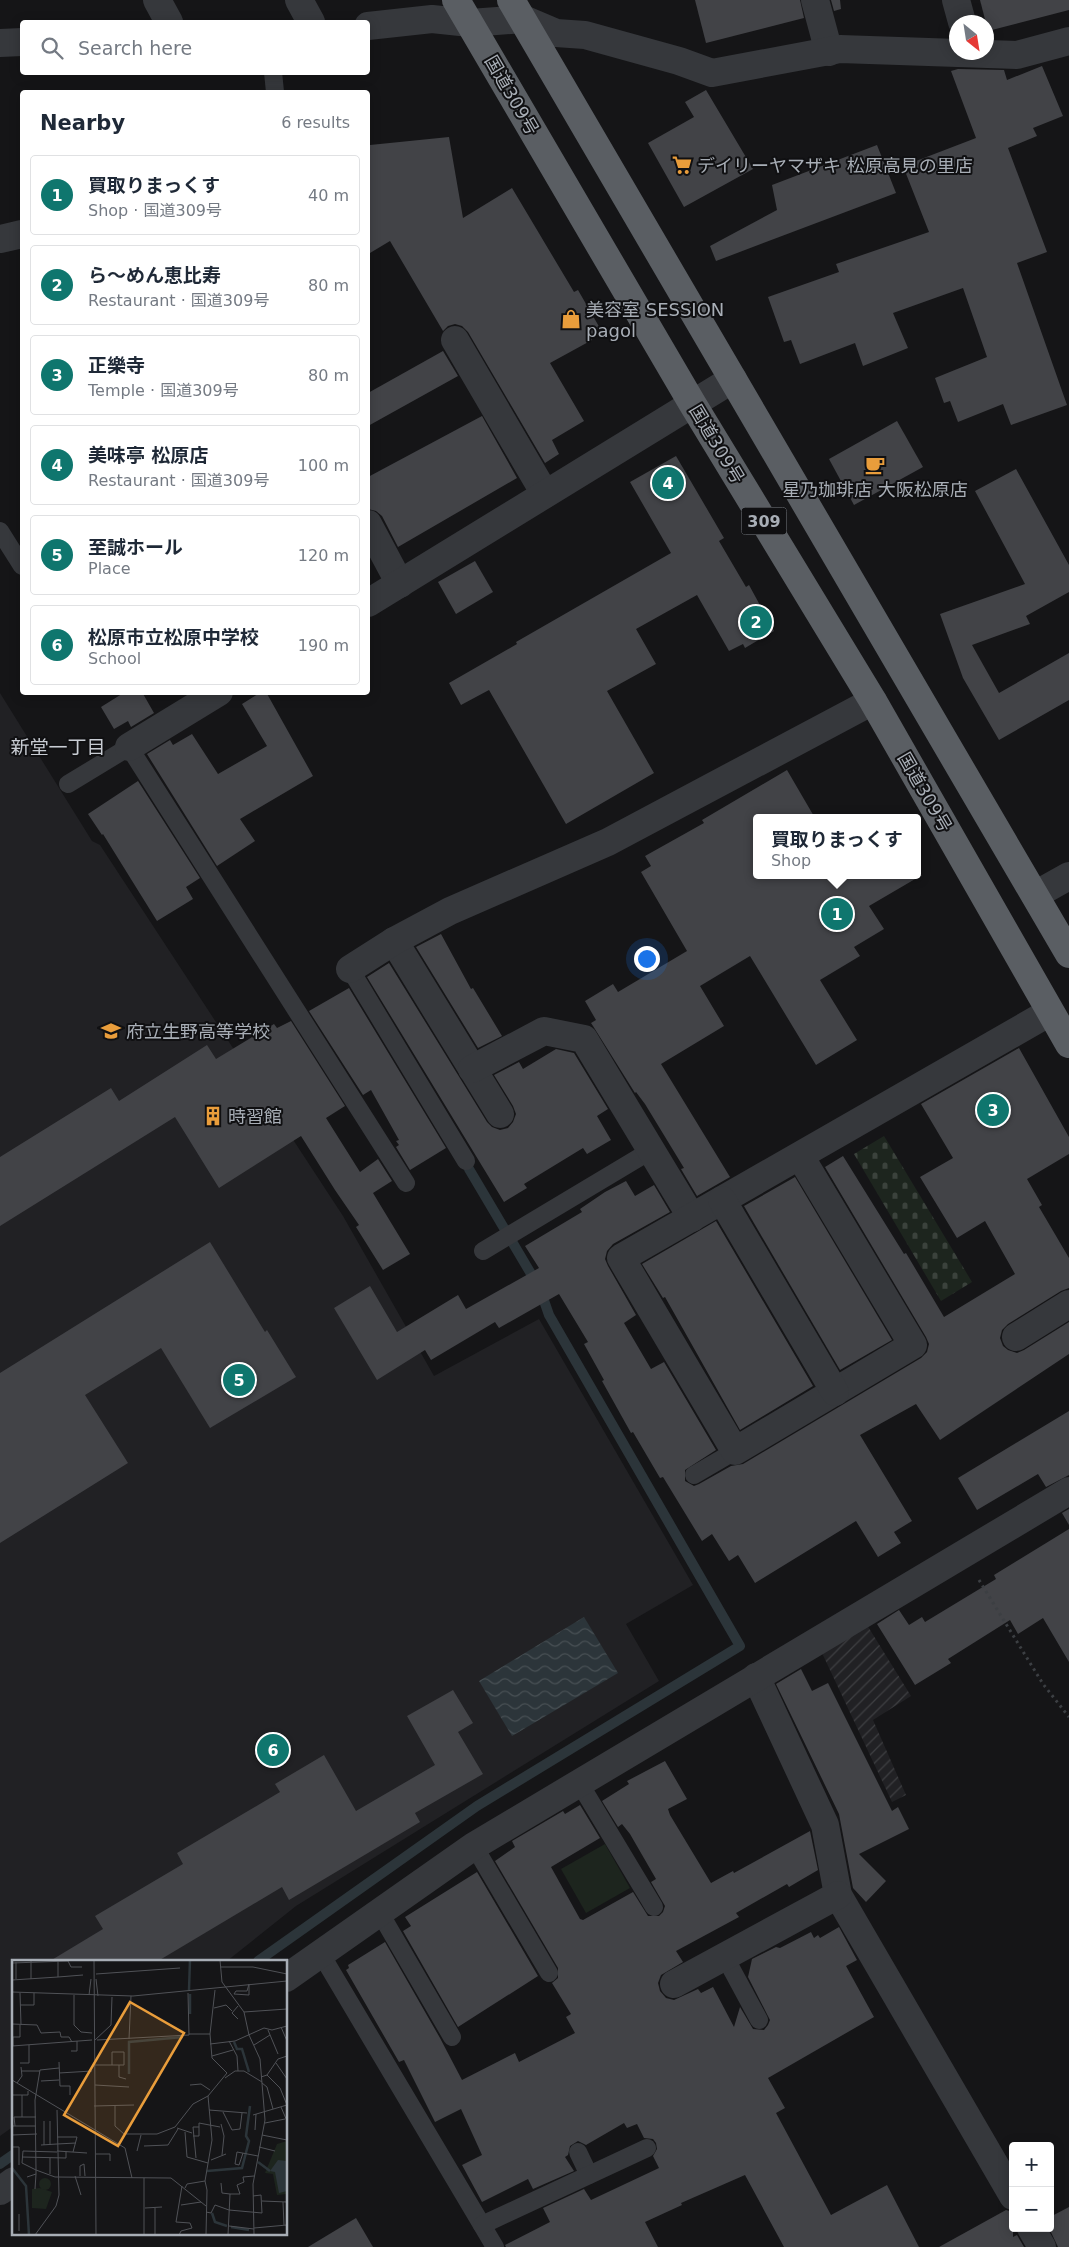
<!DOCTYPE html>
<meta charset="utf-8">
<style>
:root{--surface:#fff;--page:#f6f6f7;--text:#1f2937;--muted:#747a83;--line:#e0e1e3;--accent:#0f766e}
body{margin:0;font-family:"DejaVu Sans","Noto Sans JP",sans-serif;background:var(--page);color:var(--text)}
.controls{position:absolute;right:15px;bottom:15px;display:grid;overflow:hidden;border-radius:5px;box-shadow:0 2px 12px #0003}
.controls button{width:45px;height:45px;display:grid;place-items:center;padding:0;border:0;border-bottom:1px solid var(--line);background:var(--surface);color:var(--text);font:25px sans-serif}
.compass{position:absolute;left:949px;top:15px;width:45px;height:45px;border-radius:50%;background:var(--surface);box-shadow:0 2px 12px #0003;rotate:150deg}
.you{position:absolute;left:646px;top:958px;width:18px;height:18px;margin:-12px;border:4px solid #fff;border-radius:50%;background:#1a73e8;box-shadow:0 0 0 8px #1a73e833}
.badge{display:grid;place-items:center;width:32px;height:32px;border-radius:50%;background:var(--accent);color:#fff;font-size:16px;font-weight:700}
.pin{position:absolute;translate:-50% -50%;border:2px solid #fff;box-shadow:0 1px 5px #0006}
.popup{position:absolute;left:753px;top:814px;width:168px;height:65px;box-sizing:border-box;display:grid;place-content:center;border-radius:5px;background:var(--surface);filter:drop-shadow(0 1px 4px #0005);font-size:16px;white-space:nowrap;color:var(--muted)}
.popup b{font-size:19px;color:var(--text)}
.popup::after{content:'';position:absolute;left:50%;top:100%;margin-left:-10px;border:10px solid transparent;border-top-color:var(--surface)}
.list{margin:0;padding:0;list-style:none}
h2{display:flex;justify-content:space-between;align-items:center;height:65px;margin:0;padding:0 20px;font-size:21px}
h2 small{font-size:16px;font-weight:400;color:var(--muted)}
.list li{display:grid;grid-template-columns:32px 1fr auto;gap:15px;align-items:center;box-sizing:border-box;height:80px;margin:0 10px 10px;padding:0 10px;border:1px solid var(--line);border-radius:5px}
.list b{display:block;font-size:19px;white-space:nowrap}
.list p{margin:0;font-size:16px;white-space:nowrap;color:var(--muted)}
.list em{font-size:16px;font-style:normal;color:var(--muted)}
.icon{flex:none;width:28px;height:28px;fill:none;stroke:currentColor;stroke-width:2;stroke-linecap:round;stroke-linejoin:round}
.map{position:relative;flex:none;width:1069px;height:2247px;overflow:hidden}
.search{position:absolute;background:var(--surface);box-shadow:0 2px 12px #0003;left:20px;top:20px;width:350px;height:55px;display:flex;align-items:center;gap:12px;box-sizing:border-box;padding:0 18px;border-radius:5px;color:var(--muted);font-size:19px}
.panel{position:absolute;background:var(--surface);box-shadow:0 2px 12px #0003;left:20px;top:90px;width:350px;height:605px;border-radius:5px}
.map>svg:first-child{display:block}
.built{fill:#212124}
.industrial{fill:url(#industrial-furrows)}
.grass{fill:#1d251e}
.cemetery{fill:url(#cemetery-stones)}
.water{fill:url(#water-waves)}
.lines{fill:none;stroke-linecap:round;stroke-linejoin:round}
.stream{stroke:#2c353a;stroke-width:10}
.building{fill:#424347}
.path{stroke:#3c3f43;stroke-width:3;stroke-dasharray:2.5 4;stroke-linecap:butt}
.service{stroke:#36383c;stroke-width:18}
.minor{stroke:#36383c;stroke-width:28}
.trunk{stroke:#5a5e63;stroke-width:28}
.labels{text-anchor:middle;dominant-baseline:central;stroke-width:4;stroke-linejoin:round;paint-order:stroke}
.shield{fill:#101012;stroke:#7a7f85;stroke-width:1}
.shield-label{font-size:16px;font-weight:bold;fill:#a8aeb6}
.street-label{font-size:18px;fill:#a8aeb6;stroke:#101012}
.poi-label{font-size:18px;fill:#a8aeb6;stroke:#101012;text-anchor:start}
.neighbourhood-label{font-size:19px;fill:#c8ccd3;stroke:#101012}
.inset-river{fill:none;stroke:#2c353a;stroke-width:2.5}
.inset-road{fill:none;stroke:#505257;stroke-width:1}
.view{fill:#e99d3b;fill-opacity:0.15;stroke:#e99d3b;stroke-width:2.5}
.inset-edge{fill:none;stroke:#a8aeb6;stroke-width:2.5}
</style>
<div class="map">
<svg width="1069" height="2247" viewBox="0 0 1069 2247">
<defs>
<pattern id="industrial-furrows" width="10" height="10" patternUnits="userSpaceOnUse" patternTransform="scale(1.25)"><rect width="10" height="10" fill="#212124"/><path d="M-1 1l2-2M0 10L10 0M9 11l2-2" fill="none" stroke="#3e3f42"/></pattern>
<pattern id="cemetery-stones" width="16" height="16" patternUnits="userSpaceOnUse" patternTransform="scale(1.25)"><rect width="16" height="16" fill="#1d251e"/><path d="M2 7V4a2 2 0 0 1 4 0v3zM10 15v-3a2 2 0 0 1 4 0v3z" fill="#3b423c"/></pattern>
<pattern id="water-waves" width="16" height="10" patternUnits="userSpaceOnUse" patternTransform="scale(1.25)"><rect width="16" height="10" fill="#2c353a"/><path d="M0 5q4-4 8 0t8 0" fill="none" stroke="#485054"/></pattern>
</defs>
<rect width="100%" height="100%" fill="#151517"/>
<!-- built -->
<path class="built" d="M0,693L92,841L100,845L343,1216L434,1376L539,1319L693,1585L626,1624L659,1681L296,1906L227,1961H14V2126L0,2136Z"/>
<!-- industrial -->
<path class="industrial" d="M867,1625L911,1696L873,1720L906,1795L892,1802L822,1653Z"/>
<!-- grass -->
<path class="grass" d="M605,1844L630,1888L586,1913L561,1869Z"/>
<!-- cemetery -->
<path class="cemetery" d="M884,1136L972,1282L941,1301L854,1154Z"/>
<!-- water -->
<path class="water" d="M584,1617L618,1673L512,1736L479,1681Z"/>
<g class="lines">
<!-- stream -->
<g class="stream">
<path d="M258,1961L477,1806L740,1646L549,1315L540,1289L469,1169"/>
<path d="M0,2164L14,2154"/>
</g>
</g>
<!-- building -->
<g class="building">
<path d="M695,0H800L804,18L706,43Z"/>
<path d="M831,0H840L841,9L834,11Z"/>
<path d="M980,0H1069V10L988,31Z"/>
<path d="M1042,66L1063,116L1033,128L1037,136L1008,148L1047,252L1017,263L1067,405L1011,425L1003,404L958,422L950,401L944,403L935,378L987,357L963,288L893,313L908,348L863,366L855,343L800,364L791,340L784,342L768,297L839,272L836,264L929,232L903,166L976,138L951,71L958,69L1004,70L1007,80Z"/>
<path d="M706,90L753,169L684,207L648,143L694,117L685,102Z"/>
<path d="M449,137L463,218L512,188L574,292L578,290L601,330L590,336L592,340L550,363L584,421L552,440L559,454L545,463L468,332L462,326L455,324L448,326L443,331L390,241L370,253V145Z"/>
<path d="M877,145L896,193L716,261L710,246L777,210L772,185Z"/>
<path d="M443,351L458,376L368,426V393Z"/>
<path d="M482,416L517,478L398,547L382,516L376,511L368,509V477Z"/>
<path d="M897,421L923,467L854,505L829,459Z"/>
<path d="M676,456L724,538L719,541L746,587L749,585L774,631L745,648L743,644L729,651L697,595L636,629L656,664L607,691L654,773L566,824L489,690L461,705L449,683L517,644L516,642L671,553L630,482Z"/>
<path d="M1016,469L1069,565V592L1026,616L1030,624L972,645L999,693L1069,653V700L999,740L963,678L940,614L1025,584L975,491Z"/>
<path d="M475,561L493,592L456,614L438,582Z"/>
<path d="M125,692H142L154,713L131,727L128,721L114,729L101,707Z"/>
<path d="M261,692H266L313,776L240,819L255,841L217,866L147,754L170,740L173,745L192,734L218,774L267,746L242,704Z"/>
<path d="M787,770L815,818H757V875H922L869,906L884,929L854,947L860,956L820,980L857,1040L816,1065L750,956L700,986L724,1026L661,1064L730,1177L697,1196L681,1169L684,1168L645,1104L636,1092L635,1093L593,1026L591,1023L596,1020L585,1001L613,984L618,992L687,951L641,872L651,866L645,856L704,823L702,820Z"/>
<path d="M138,781L200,878L186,887L193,899L157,921L103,834L102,835L88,814Z"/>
<path d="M441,934L471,989L473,988L502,1036L478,1048L416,947Z"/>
<path d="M389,963L487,1122L492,1127L500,1130L508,1128L513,1122L516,1114L513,1106L494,1075L519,1062L523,1069L556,1049L574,1053L608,1109L597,1116L611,1140L587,1154L583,1148L524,1184L527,1188L504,1202L367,977Z"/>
<path d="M349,988L446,1148L410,1170L396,1147L399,1145L396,1141L399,1140L371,1090L363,1095L309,1011Z"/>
<path d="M291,1021L345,1106L326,1118L360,1172L378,1159L392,1181L373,1193L410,1254L383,1270L356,1227L359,1225L335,1190L301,1136L219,1188L175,1117L0,1226V1157L111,1088L119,1101L207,1045L216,1059L274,1024L277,1028Z"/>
<path d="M1019,1048L1069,1137V1154L1027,1179L1042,1205L1039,1207L1069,1258V1288L1061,1291L1008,1324L1002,1330L1000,1338L1003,1346L1008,1350L1017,1353L1024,1350L1069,1322V1354L940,1440L916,1404L860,1435L912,1521L894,1532L901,1543L878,1557L856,1521L755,1583L738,1555L729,1561L712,1534L702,1541L663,1477L660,1478L633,1432L631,1433L602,1381L604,1380L584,1344L588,1342L559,1294L499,1328L495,1322L431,1360L425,1350L377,1380L334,1308L370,1286L397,1332L458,1295L466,1309L539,1268L525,1246L582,1212L580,1209L605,1192L626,1181L635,1196L654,1185L670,1212L613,1244L607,1251L605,1259L608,1266L636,1315L624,1323L651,1369L664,1362L716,1450L685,1470V1481L694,1486L699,1484L731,1466L743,1464L921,1358L927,1352L929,1344L926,1337L825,1167L843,1156L904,1254L906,1253L944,1317L1015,1274L985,1221L957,1238L920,1177L953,1158L921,1104Z"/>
<path d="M795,1177L892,1340L840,1370L744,1206Z"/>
<path d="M716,1221L813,1386L740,1430L665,1297L663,1298L642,1264Z"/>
<path d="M210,1242L265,1332L267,1330L296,1377L210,1428L161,1348L85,1395L128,1463L0,1543V1373Z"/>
<path d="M1069,1411V1475L1046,1487L1038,1474L977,1510L958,1478Z"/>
<path d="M1069,1509V1525L1062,1513Z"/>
<path d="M1069,1529V1662L1043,1618L1018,1634L1010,1620L948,1659L951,1663L915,1685L877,1624L899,1610L909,1625L922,1617L925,1622L996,1579L994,1575Z"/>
<path d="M801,1669L812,1691L828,1683L892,1811L898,1807L909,1829L859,1854L886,1881L866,1902L853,1888L839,1814L776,1684Z"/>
<path d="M453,1690L473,1723L458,1732L483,1774L415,1813L420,1822L289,1900L282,1887L158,1961H50L103,1929L95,1916L183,1864L177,1853L280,1792L275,1784L324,1755L356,1811L435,1765L407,1716Z"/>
<path d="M665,1761L687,1799L668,1809L670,1815L711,1883L733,1871L734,1873L810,1831L818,1870L789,1887L787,1884L736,1913L739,1917L676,1951L683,1962L661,1975L658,1983L660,1991L666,1998L674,2000L698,1989L701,1993L713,1987L734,2027L740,2007L753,2029L764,2030L768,2025L770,2020L748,1977L752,1959L776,1947L780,1948L811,1932L814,1938L818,1935L820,1938L839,1927L857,1960L846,1966L874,2017L768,2078L785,2108L776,2113L831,2215L887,2185L919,2247H784L745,2175L681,2203L682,2205L645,2222L658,2247H506L505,2245L550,2222L543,2208L584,2189L591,2200L659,2168L653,2156L657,2149L656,2143L653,2139L644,2138L637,2124L627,2128L624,2123L586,2145L578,2141L570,2146L568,2155L565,2157L574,2171L533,2189L528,2179L482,2202L462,2165L482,2155L461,2109L435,2122L404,2060L399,2062L346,1970L349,1968L348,1965L385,1942L440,2038L462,2080L515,2053L519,2062L575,2033L566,2017L571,2014L552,1983L558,1978V1968L495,1861L515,1847L512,1841L563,1811L565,1814L580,1805L600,1838L551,1867L580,1919L583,1920L633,1892L648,1916H659L663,1912L665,1906L651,1882L656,1879L630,1834L622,1824L618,1827L602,1801L629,1784L627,1781Z"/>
<path d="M477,1872L538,1976L458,2027L403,1931L411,1926L405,1917Z"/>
<path d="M1069,2207V2247H1058L1049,2228L1050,2217Z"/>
<path d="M1006,2210L1013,2212V2237L1017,2235L1024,2247H939Z"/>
<path d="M356,2218L373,2247H308Z"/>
</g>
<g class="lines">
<!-- path -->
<path class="path" d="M979,1580L1043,1684L1069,1717"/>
<!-- service -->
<g class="service">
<path d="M273,72L275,92"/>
<path d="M0,531L22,566"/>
<path d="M68,784L129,747L406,1183"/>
<path d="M350,969L466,1161"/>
<path d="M483,1251L650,1151"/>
<path d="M694,1475L735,1451"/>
<path d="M580,1784L654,1907"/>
<path d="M474,1846L549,1973"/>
<path d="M380,1913L452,2037"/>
<path d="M321,1954L495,2247"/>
<path d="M725,1957L759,2020"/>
<path d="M578,2152L589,2175"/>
<path d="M482,2225L647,2148"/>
</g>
<!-- minor -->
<g class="minor">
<path d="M157,0L169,22"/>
<path d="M299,0L311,22"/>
<path d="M815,0L829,52"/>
<path d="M956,0L962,22"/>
<path d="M368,26L432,19L470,23L523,19L556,33L585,35L679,61L712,73L840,49L1017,55L1069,41"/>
<path d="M0,43L22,42"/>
<path d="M0,239L22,234"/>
<path d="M455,340L545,494"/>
<path d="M368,524L400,584"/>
<path d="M368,603L733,379"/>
<path d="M129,747L219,692"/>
<path d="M1035,895L1069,876"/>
<path d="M394,941L500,1114"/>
<path d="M350,969L394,941L450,911L608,842L873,701"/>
<path d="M472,1069L544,1031L584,1039L692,1218"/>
<path d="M800,1156L913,1345L735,1451L621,1258L1050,1012"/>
<path d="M722,1200L835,1392"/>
<path d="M1016,1337L1069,1304"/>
<path d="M756,1677L825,1825L838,1895L1013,2196"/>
<path d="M286,1978L474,1846L1069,1491"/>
<path d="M674,1984L838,1895"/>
<path d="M0,2191L14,2181"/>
<path d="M1031,2228L1042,2247"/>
</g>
<!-- trunk -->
<g class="trunk">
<path d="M456,0L692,403L873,701L1069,1044"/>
<path d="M511,0L1069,954"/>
</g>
</g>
<!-- icons -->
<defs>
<symbol id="supermarket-bare" viewBox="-9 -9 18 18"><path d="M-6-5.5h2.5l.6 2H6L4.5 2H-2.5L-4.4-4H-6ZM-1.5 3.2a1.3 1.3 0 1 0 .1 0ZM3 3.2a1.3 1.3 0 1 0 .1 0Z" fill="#e99d3b" stroke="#101012" stroke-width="2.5" paint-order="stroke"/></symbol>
<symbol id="shop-bare" viewBox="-9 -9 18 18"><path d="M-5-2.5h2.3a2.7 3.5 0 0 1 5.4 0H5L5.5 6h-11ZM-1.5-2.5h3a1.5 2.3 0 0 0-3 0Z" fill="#e99d3b" stroke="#101012" stroke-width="2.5" paint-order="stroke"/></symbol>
<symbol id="cafe-bare" viewBox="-9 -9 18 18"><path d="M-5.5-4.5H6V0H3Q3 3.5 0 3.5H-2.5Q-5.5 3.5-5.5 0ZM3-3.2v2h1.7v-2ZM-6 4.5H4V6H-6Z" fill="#e99d3b" stroke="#101012" stroke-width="2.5" paint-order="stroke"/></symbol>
<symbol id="school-bare" viewBox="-9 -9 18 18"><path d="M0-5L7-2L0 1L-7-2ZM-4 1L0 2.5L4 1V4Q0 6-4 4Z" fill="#e99d3b" stroke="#101012" stroke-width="2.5" paint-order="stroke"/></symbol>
<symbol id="building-bare" viewBox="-9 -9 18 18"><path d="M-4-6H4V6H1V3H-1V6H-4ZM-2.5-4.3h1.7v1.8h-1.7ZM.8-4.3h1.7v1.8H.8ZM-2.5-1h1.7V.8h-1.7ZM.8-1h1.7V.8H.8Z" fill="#e99d3b" stroke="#101012" stroke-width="2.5" paint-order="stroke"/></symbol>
</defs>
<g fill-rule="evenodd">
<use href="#supermarket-bare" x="668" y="151" width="28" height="28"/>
<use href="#shop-bare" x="557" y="305" width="28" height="28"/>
<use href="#cafe-bare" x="861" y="451" width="28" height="28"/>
<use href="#school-bare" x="97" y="1017" width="28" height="28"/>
<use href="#building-bare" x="199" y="1102" width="28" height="28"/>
</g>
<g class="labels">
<!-- shield labels -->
<rect class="shield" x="741.5" y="507.5" width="45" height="27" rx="4"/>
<g class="shield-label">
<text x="764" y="521">309</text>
</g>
<!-- street labels -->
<g class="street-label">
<text transform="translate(512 95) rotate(60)">国道309号</text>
<text transform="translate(717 444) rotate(59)">国道309号</text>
<text transform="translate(925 792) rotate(60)">国道309号</text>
</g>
<!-- poi labels -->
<g class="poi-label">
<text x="697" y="165">デイリーヤマザキ 松原高見の里店</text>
<text x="586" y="309">美容室 SESSION<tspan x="586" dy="21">pagol</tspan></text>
<text x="875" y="489" text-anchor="middle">星乃珈琲店 大阪松原店</text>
<text x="126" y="1031">府立生野高等学校</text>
<text x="228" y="1116">時習館</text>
</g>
<!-- neighbourhood labels -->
<g class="neighbourhood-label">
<text x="58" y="747">新堂一丁目</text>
</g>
</g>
<!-- overview -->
<g transform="translate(12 1960)">
<rect width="275" height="275" fill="#151517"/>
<path d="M275,181V234L265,235L261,214L253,213L265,184ZM28,228L40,232L34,249L20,248V229Z" fill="#1d251e"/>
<path d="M27 224a6 6 0 1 1 12 0a6 6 0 1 1-12 0Z" fill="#1d251e"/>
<path d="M266,200L275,201V231L267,233L263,212L258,211Z" fill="#2c353a"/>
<path class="inset-river" d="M177,30L178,0M178,34V54M222,82L225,89H230L237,112M117,114V82L171,77M246,202L258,211M0,208L14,226L17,275M195,211L230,208L237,181L234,176L238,146M200,253L203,262L215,266M219,267L237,270"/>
<path class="inset-road" d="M82,0L84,275M208,0L210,22L232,52L237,75L248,99L253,160L241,224L242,275M19,1V19M4,2V19M0,3L56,1L59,7H70M208,7H241L275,14M84,14L168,8M46,17L71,15M84,19L86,36M0,20L46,17V1M237,24V35L222,34L224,31H235ZM0,32L121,36L275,21M8,33L9,65M62,35V65L69,72L80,73M77,35L79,19M8,45H22V33M226,46L220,53L226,59M202,48L214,45L220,51M232,52L275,49M0,64L25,65L29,73L48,72L49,77H57L60,82M269,67L275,81M256,70L266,94M177,74H198M117,79L119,36M83,80L99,65L100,37M85,80L177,75L176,33M217,81L225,96L226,111M198,84L223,81L252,68L260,70L275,66M242,85L258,75M0,86L80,80M1,86V77H8V65M59,91H65V81M200,96L221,90M47,102L48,126H58V135M8,103H17V85M264,103L275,119M83,105H112V92H100V105M107,105V117L114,119M47,108L28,110L23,140L24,210L43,217L159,218L194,246M10,111H28M47,113L80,111M255,115L268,128L275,145M249,117L255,115L266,99L275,96M213,118L223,111H232L250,122M0,120L113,188L120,218M29,121L47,120M5,123L10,116L9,107M250,123L255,127L261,149M83,125L117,127M178,125L189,124L198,130M0,135H16V131M10,135V157M103,145V166L112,174H145L163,167L181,144L196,136M82,146L122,145M269,147L275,161M197,150L235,153M211,152L220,170L228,169L230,153M241,155L275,145M38,161V185M253,163L273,159M209,164L212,176L210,195M0,166H24M3,166L2,157H24M165,168L180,173M243,170L244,154M173,172L175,197L196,203M0,175L25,174M250,175L275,180M181,176H187V163L208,167M45,177H65L61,192M45,184L64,183M29,185L45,184M32,185V161M132,186L156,185L166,169M0,187H7V205M247,187L263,191M45,191L75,193M125,191L129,175M231,193L227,205L223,204L225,192L246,196M84,194H98V201M10,197L54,198V191M184,198L181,167H187M199,200L214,194M38,214V198M63,216L69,235M68,216V206L72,204L73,216M15,217L24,214V210L10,203L11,191L45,192M132,218V275M209,223L210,233L218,234L216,275M173,228L175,224L193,221M23,229L24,214M218,234H228L225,225L232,222L231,217L242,216M250,241L275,242M271,242L272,265M169,245L189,242M133,248L150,247M143,248V275M194,252L199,253L203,245L217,250L250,253L249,235L241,236M217,266L242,269M242,268L275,265M7,271V254M23,275L44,246L47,235L45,150M167,275L169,271L180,268L178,263L164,262L170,226M194,275L195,230L193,221L200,180L196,136L215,113L200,98L198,74L203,30"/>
<path class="view" d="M118,42L172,73L106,186L52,155Z"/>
<rect width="275" height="275" class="inset-edge"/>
</g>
</svg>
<div class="controls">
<button>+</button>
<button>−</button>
</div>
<svg class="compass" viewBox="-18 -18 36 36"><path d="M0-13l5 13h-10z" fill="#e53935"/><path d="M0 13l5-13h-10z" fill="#747a83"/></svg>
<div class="you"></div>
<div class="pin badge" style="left:837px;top:914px">1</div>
<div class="popup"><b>買取りまっくす</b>Shop</div>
<div class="pin badge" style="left:756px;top:622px">2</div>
<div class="pin badge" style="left:993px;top:1110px">3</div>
<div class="pin badge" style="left:668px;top:483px">4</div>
<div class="pin badge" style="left:239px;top:1380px">5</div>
<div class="pin badge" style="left:273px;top:1750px">6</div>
<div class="search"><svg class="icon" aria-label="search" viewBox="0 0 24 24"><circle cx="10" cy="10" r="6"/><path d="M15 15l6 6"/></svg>Search here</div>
<section class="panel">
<h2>Nearby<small>6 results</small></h2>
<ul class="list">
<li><span class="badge">1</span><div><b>買取りまっくす</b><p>Shop · 国道309号</p></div><em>40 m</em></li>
<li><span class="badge">2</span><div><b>ら～めん恵比寿</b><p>Restaurant · 国道309号</p></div><em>80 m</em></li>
<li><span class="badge">3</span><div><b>正樂寺</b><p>Temple · 国道309号</p></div><em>80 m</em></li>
<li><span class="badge">4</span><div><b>美味亭 松原店</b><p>Restaurant · 国道309号</p></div><em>100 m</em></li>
<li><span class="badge">5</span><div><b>至誠ホール</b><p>Place</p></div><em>120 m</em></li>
<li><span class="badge">6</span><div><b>松原市立松原中学校</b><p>School</p></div><em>190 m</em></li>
</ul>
</section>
</div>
